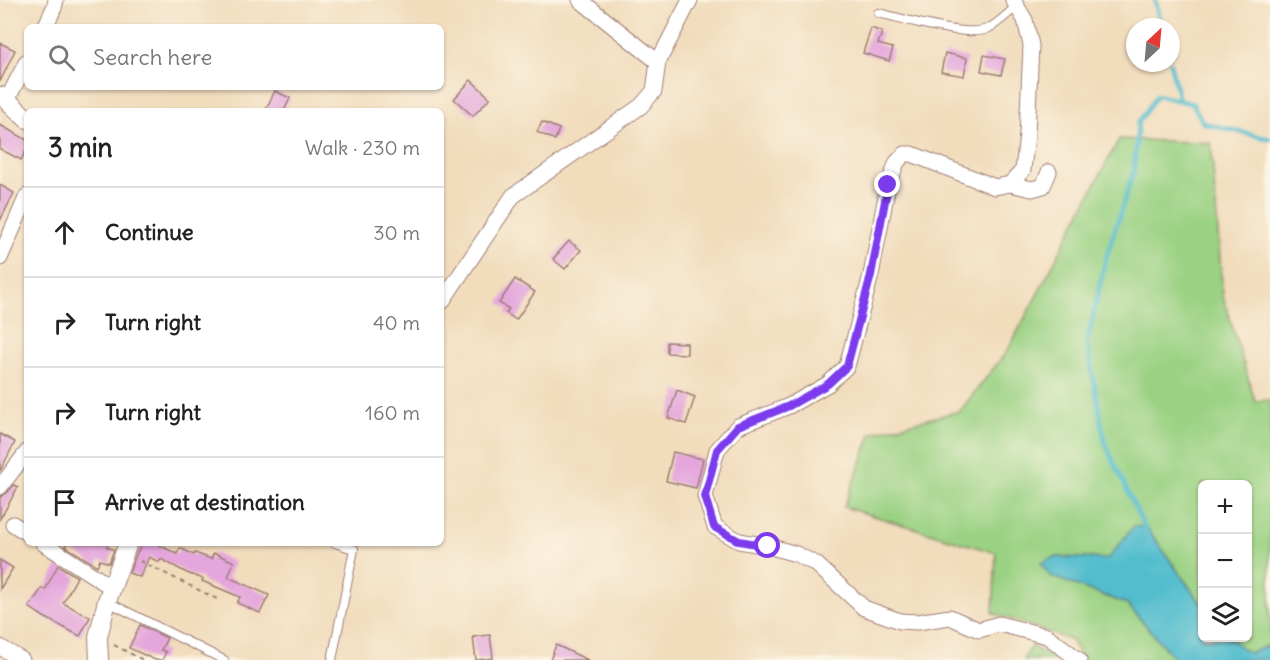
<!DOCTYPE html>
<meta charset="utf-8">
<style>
:root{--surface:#fff;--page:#f6f6f6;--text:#222;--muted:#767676;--line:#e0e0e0}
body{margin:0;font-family:Delius,sans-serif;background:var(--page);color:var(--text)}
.controls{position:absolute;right:18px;bottom:18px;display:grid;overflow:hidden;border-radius:9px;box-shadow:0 2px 4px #0004}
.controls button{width:54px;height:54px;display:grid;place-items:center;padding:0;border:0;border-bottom:2px solid var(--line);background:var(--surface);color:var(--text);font:30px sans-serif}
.compass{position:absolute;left:1126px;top:18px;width:54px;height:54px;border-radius:50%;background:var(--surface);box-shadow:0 2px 4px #0004;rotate:26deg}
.stop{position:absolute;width:18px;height:18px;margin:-14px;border:4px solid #7c3aed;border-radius:50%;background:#fff}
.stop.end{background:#7c3aed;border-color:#fff;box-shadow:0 2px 6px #0008}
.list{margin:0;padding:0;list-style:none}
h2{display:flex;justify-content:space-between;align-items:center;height:78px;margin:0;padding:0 24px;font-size:26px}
h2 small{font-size:20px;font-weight:400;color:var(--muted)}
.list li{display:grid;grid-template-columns:39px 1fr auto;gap:18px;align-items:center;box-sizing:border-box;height:90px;padding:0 24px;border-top:2px solid var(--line)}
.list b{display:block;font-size:22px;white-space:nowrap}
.list em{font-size:20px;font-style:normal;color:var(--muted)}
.icon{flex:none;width:33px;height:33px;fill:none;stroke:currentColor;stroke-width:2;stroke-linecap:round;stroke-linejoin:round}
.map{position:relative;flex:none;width:1270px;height:660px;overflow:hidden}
.search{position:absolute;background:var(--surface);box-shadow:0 2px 4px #0004;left:24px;top:24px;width:420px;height:66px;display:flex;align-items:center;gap:15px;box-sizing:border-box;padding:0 21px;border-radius:9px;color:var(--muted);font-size:22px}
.panel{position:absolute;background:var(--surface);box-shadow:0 2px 4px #0004;left:24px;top:108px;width:420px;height:438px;border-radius:9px}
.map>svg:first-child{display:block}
.green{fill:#9ad182;stroke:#727856;stroke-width:1.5}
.water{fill:#52bdce;stroke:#4e6e7c;stroke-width:1.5}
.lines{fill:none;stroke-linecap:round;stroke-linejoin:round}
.stream{stroke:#52bdce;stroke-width:4.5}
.building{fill:#e4a6dc}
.service-casing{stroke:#9e7e74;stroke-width:10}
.minor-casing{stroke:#9e7e74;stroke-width:17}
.tertiary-casing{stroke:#9e7e74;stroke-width:20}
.path{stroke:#9e7e74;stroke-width:2;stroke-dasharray:4.5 4.5;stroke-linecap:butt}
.service{stroke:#fff;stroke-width:8}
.minor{stroke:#fff;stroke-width:15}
.tertiary{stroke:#fff;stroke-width:18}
.route{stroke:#7c3aed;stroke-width:8}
</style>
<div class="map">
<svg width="1270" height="660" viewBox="0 0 1270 660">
<rect width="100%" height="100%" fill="#fcf5e5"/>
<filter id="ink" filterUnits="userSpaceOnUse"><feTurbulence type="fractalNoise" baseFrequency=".0167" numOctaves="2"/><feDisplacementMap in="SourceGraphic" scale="12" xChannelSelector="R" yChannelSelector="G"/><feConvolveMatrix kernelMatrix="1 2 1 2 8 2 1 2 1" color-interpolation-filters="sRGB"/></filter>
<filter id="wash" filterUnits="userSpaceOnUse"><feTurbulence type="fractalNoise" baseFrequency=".008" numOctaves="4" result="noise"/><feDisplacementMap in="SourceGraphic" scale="24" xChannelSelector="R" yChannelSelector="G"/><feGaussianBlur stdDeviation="1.35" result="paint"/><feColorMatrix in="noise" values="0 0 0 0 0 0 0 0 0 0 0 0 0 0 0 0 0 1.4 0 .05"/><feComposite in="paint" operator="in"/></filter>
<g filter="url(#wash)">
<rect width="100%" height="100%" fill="#f1dcbc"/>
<!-- green -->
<g class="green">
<path d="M1119,139L1211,143L1223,297L1255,401L1270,400V645L1249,653L1229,638H1248V484H1202V605L1147,528L1134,526L1108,559L1055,557L1050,576L1127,604L1176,660H1083L1071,640L993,613L996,553L844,507L872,433L960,411L1008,350Z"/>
<path d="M1031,646L1058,660H1024Z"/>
</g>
<!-- water -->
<path class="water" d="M1134,526L1147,528L1202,605V638H1229L1249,653L1270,645V660H1176L1127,604L1050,576L1041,563L1055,557L1108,559Z"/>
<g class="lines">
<!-- stream -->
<g class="stream">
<path d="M1155,0L1161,27"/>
<path d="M1170,63L1179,100"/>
<path d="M1147,533L1105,443L1087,343L1106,258L1134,170L1138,123L1157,95L1193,104L1203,123L1270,139"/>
</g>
</g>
<g id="blocks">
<!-- building -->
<g class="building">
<path d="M871,28L882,32L878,44L893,48L889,61L863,53Z"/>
<path d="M0,43L15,50L0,82Z"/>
<path d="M945,53L967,58L964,76L941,72Z"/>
<path d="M984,55L1005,59L1001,75L981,71Z"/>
<path d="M471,80L490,98L473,116L454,99Z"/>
<path d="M275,91L290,98L284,111H265Z"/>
<path d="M542,122L559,129L555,140L537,132Z"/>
<path d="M0,125L27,140V149L21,160L0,149Z"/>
<path d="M0,185L14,193L0,221Z"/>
<path d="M569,241L581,250L565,269L553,259Z"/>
<path d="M515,279L535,292L516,320L506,313L509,309L499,303Z"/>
<path d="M667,342L687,343V354L667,353Z"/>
<path d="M677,390L695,397L686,424L668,418Z"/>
<path d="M0,434L15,442L0,471Z"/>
<path d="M673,452L703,459L696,488L666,481Z"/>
<path d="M14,485L18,487L0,519V497L7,493Z"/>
<path d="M67,543H108L107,547L114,550L109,563L100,560L97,566L65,546Z"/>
<path d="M142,543H155L177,554L180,548L194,555L195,553L211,559L214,553L234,562L228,577L269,595L260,613L237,603L240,597L202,581L203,579L187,573L161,559L159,562L149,557L140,577L129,573L136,555Z"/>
<path d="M0,560L13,568L0,589Z"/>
<path d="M58,565L77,577L63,603L90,617L80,636L44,617L29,607L42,588L45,590Z"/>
<path d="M140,625L167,638L161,650L166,652L162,660H155L129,648Z"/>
<path d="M490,635L493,658L476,660L473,637Z"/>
<path d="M556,645L588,660H550Z"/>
</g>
</g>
</g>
<g filter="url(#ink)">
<use href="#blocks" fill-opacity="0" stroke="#9e7e74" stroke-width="1.5"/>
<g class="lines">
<defs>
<g id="service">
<path d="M878,13C902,18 966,38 987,29C998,24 1008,13 1017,6"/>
<path d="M108,602L224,660"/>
<path d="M332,660L354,549L335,543"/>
</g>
<g id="minor">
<path d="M580,0L658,62"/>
<path d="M1013,0L1025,20L1031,45L1027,135L1023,170L1010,184L995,187L912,154H905L897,162L888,185L871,275L847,366L828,384L789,406L738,426L717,450L705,496L715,527L739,541L768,546L796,554L816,564L864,608L900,621L917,622L950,617L979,630L999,624L1047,636L1079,660"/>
<path d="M45,27L54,8L56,0"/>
<path d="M7,100L27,61"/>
<path d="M1010,184L1032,189L1043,186L1049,172"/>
<path d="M0,258L27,196"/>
<path d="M441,303L513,196L641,106L654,91L658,62L690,0"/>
<path d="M0,487L27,452"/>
<path d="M13,524L27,533"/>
<path d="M43,543L111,587"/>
<path d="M0,647L22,660"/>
</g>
<g id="tertiary">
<path d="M0,96L7,100L27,119"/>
<path d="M99,660L98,637L107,601L128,543"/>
</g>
</defs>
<!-- service casing -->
<use href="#service" class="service-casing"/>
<!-- minor casing -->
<use href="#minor" class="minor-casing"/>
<!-- tertiary casing -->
<use href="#tertiary" class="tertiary-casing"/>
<!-- path -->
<g class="path">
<path d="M140,561L219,600"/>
<path d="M114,645L143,660"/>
</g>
<!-- service -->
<use href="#service" class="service"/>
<!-- minor -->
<use href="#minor" class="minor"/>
<!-- tertiary -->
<use href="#tertiary" class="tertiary"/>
</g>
</g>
<g class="lines" filter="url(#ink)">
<!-- route -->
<path class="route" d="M768,546L739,541L714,527L705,496L717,450L738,426L789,406L828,384L847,366L871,275L888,185"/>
</g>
</svg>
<div class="controls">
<button>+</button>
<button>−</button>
<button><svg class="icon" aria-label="layers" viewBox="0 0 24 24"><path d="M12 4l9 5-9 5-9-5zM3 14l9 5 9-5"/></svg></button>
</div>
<svg class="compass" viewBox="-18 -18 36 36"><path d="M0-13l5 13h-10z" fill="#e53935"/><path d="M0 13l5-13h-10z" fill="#767676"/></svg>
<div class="stop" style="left:768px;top:546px"></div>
<div class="stop end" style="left:888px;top:185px"></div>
<div class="search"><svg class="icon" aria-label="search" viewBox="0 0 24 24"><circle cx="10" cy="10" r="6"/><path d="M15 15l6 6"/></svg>Search here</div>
<section class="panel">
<h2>3 min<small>Walk · 230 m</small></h2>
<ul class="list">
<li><svg class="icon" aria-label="ahead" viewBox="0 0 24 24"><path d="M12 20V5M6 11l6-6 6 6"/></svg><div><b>Continue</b></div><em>30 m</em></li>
<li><svg class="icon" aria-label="right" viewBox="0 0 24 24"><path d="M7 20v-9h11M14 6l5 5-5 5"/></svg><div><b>Turn right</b></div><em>40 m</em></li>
<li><svg class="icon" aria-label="right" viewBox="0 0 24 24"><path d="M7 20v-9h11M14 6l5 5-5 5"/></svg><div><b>Turn right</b></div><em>160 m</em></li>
<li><svg class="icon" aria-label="arrive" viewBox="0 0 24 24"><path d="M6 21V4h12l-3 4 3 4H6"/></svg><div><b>Arrive at destination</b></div></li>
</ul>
</section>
</div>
